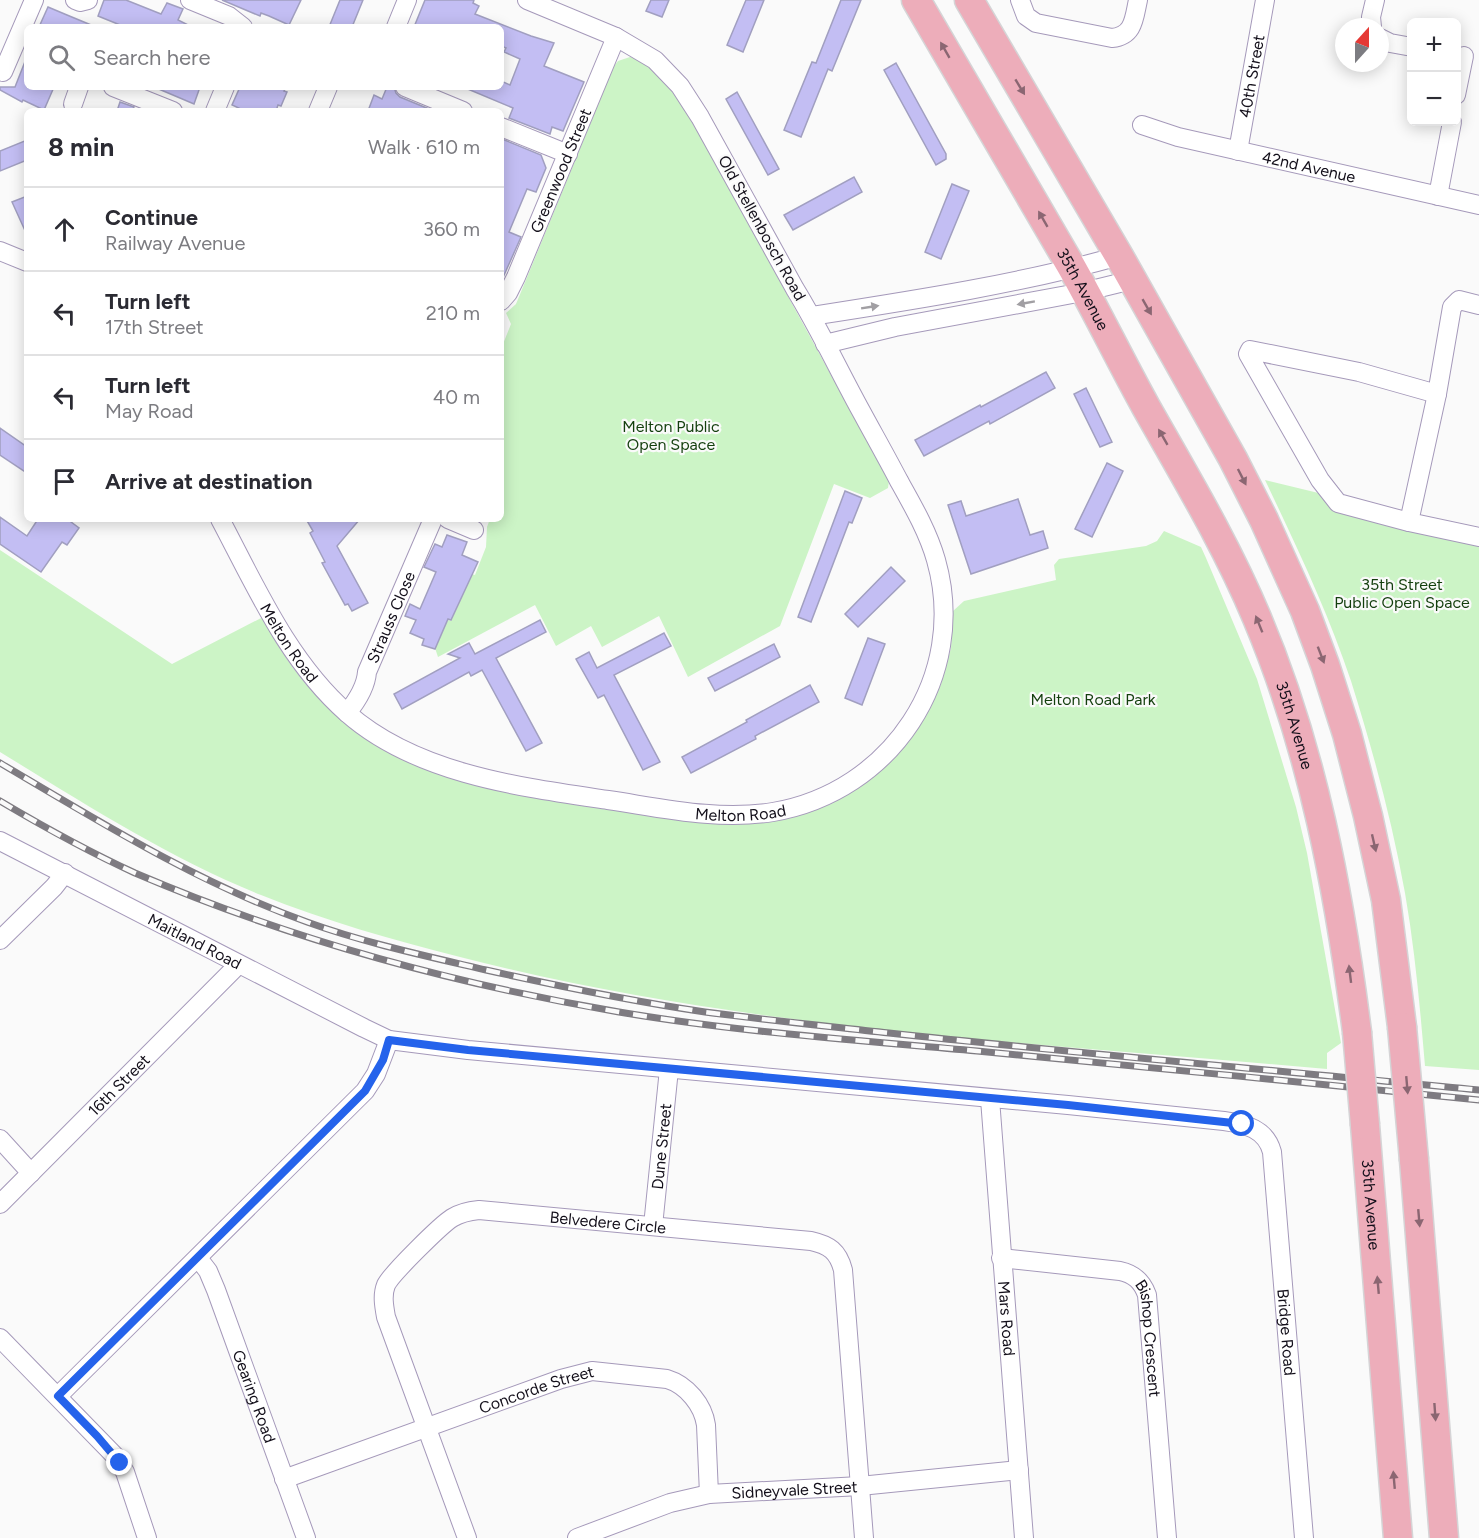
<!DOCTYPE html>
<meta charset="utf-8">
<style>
:root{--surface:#fff;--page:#f7f7f7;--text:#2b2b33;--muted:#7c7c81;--line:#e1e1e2}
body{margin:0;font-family:Figtree,sans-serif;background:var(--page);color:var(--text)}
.controls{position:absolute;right:18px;top:18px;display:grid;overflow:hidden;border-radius:9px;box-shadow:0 3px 15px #0003}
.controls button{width:54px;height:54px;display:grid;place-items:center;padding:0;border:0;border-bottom:2px solid var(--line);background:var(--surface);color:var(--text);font:30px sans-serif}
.compass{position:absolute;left:1335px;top:18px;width:54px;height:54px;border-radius:50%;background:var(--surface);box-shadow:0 3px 15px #0003;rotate:21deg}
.stop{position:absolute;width:18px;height:18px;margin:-14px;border:4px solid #2563eb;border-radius:50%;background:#fff}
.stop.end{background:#2563eb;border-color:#fff;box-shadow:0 2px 6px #0008}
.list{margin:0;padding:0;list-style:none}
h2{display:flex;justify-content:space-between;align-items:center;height:78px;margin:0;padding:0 24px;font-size:26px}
h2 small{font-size:20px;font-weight:400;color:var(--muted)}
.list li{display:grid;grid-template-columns:39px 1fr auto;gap:18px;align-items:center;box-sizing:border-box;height:84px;padding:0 24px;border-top:2px solid var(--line)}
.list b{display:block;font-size:22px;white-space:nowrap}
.list p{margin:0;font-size:20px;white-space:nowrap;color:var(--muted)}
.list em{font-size:20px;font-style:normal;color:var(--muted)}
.icon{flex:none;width:33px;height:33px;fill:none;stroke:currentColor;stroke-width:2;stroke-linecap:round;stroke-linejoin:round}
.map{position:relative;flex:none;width:1479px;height:1538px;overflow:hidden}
.search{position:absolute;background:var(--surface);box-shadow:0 3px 15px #0003;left:24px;top:24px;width:480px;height:66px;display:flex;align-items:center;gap:15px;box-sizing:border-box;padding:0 21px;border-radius:9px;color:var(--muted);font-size:22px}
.panel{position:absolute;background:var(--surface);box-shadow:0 3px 15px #0003;left:24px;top:108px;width:480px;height:414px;border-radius:9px}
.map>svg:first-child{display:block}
.green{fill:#ccf4c6}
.building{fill:#c3bef3;stroke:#a19fc0;stroke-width:1.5}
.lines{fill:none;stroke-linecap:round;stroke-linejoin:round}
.street-casing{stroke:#a599ba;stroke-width:20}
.primary-casing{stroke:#d5d4d6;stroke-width:31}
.street{stroke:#fff;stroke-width:18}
.primary{stroke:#edadba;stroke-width:28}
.rail-casing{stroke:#7e7b81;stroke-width:7}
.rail{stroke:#fafafa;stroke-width:4.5;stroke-dasharray:14;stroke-linecap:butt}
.primary-bridge-casing{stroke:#d5d4d6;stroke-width:31;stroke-linecap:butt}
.primary-bridge{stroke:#edadba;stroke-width:28}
.oneway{fill:#8b6672}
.oneway2{fill:#a19fa3}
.route{stroke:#2563eb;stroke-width:8}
.labels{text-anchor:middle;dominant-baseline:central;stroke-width:4.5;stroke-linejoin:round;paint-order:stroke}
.street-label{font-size:16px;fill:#130f1a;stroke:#fafafa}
.park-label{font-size:16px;fill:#133f0d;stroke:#fafafa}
</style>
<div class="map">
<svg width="1479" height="1538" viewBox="0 0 1479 1538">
<rect width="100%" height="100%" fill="#fafafa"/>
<!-- green -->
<g class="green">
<path d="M630,57C651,58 674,91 685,108L889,481L888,488L870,498L834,484L780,626L688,677L659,616L602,647L591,626L556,646L535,605L438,657L435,648L448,620L451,621L472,574L475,575L486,547L487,527L490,519H501V493L503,488L501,487V349L511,324L506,313L516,304L614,66L618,61Z"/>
<path d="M1265,480L1479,532V1070L1425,1066C1420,1008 1415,950 1405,893C1392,821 1373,751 1351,681C1328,612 1296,545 1265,480Z"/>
<path d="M1164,531L1201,547L1206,558L1257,679L1296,807L1307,853L1341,1043L1327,1053V1069C1037,1043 743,1030 460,957C393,940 326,921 261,895C169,858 85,804 0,752V550L172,664L263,617L279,647L293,668L326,705L480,786L653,817L747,824L791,818L831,804L863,784L904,746L925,717L941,684L951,648L953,611L964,601L1056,580L1054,565L1059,559L1146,546L1157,541Z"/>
</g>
<!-- building -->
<g class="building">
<path d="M104,0H126L161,14L167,3L183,9L178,20L192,27H125L98,16Z"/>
<path d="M222,0H301L289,25L269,16L261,13L260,16Z"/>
<path d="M340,0H363L352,27H329Z"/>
<path d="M425,0H474L473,3L479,6L475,14L531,36L554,43L544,66L584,82L563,131L552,127L550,134L509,118L513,108L463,87H501V81L510,85L520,59L504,52L506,48L501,46V27H414Z"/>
<path d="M651,0H669L662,17L646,11Z"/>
<path d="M746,0H764L743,52L727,45Z"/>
<path d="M841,0H861L832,71L828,69L801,137L784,130L812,62L816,63Z"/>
<path d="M48,7L67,15L96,27H39Z"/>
<path d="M26,59L27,87H54L44,110L23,100L22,102L0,90V87H15Z"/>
<path d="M896,63L946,154V159L936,165L884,70Z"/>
<path d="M154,87H200L194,104Z"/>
<path d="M240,87H286L284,91L287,92L281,106L278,105L276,111H245L232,105Z"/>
<path d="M387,87H394L396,93L400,97L429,109L428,111H368L374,95L382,99Z"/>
<path d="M737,92L779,169L768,175L726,99Z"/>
<path d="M120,102L134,107L132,111H117Z"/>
<path d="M502,139L541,155L546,168L536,192L527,189L509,232L521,237L501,282Z"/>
<path d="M27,140V160L0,171V151Z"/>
<path d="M854,177L862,192L793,230L784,215Z"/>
<path d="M952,184L969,191L941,259L925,252Z"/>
<path d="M27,196V235L12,202Z"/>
<path d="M1046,372L1055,388L990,424L989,421L924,456L915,440L980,405L981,407Z"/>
<path d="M1086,388L1112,442L1100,447L1074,394Z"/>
<path d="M0,428L27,447V473L0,455Z"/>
<path d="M1107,463L1123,471L1092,537L1075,529Z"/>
<path d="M845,491L862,498L852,523L849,522L811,622L798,617Z"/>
<path d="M1018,499L1030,535L1043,531L1048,548L971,574L948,505L961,501L966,516Z"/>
<path d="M0,517L27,536L38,519H67L79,528L67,545L62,542L41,572L0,544Z"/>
<path d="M306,519H360L337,546L368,603L352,611L348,604L345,605L322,563L325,562L310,533L313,531Z"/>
<path d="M447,535L467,542L462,555L478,562L451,620L448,619L435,649L422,645L424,639L410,633L416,620L405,616L410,604L420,609L436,572L424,567L435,544L442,547Z"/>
<path d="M891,567L905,581L858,627L845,614Z"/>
<path d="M540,620L546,632L496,658L542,743L526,751L482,670L471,676L469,672L402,709L394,694L460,658L448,654L469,643L475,654Z"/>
<path d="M664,633L671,646L614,675L660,762L643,770L604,695L598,698L576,659L589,652L597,668Z"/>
<path d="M868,638L885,644L862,705L845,698Z"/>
<path d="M774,644L780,657L715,691L708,678Z"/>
<path d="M810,685L819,702L755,736L756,739L691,773L682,757L747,722L746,720Z"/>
</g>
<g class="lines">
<defs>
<g id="street">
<path d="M75,0L80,2L88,0"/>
<path d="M190,0L229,16L243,27"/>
<path d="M1020,0L1026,16L1036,23L1112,38C1134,36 1134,18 1138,0"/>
<path d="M396,27L407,0"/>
<path d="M1372,27L1371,17L1375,0"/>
<path d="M1380,38L1390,43L1412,47"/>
<path d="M3,72L34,0"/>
<path d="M113,87L173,111"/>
<path d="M405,87L463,111"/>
<path d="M1456,95L1464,56"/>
<path d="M73,104L79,87"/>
<path d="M215,111L225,87"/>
<path d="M318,111L328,87"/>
<path id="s1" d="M1142,125L1178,137L1479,205"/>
<path d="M501,127L568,154"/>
<path id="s2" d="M1238,151L1265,0"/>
<path d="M1438,196L1452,122"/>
<path d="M0,251L27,262"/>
<path id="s3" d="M501,301L508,293L516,277L616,37"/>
<path d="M1479,305L1459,300L1452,307L1437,394L1409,522L1479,537"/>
<path d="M812,316C915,300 1019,284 1119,256"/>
<path d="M825,344L895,327L1083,292L1132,280"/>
<path id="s4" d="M220,519C256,587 288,661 347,713C416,774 520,787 608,800C662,808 718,821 773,812C891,792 969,676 936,560C928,532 913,506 899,481C887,458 874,435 861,411C839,371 819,328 795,289L700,117L680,86L655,60L616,37L527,0"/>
<path d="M448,519L474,530"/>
<path d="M1409,522L1338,503L1320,480L1248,354L1250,350L1359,372L1437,394"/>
<path id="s5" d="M347,713C356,702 366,686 367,672L433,519"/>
<path id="s6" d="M0,841L364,1028L389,1040L468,1050L1068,1105L1224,1121C1246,1124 1266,1129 1272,1152L1304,1538"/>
<path d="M0,940L54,887L65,873"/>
<path id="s7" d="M990,1099L1024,1538"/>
<path d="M0,1139L31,1173"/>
<path id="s8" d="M0,1204L238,965"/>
<path id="s9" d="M653,1226L669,1069"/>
<path id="s10" d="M198,1258L208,1271L216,1290L306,1538"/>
<path id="s11" d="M1001,1258L1120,1271C1134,1274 1142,1281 1147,1295L1167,1538"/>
<path d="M0,1338L115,1456L125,1472L147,1538"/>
<path d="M58,1396L365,1091L376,1074L389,1040"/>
<path id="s12" d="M284,1479L561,1379L592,1371L667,1379C687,1385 703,1405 706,1425L709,1494"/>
<path id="s13" d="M467,1538L386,1317C384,1306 382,1295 386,1285C391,1274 441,1225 452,1218C460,1213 469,1211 479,1210L811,1241C829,1245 838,1251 843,1270L864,1538"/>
<path id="s14" d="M577,1538L670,1503L709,1494L860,1486L1019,1470"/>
</g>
<g id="primary">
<path id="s15" d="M916,0C967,89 1020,177 1071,266C1097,312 1120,360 1146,407C1185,476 1226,544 1257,618C1313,751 1339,891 1357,1032"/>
<path d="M969,0L1119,256L1233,459L1264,520L1305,611L1325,665L1347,734L1368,816L1386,900L1402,1027"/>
<path id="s16" d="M1365,1125L1398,1538"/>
<path d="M1414,1160L1444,1538"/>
</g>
</defs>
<!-- street casing -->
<use href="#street" class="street-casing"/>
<!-- primary casing -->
<use href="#primary" class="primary-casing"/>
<!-- street -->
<use href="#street" class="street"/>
<!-- primary -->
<use href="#primary" class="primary"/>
<defs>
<g id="rail">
<path d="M0,763C100,822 198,883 307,922C365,943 426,956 486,970C558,986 631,1001 705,1012C766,1020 827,1026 889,1033C1085,1054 1282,1071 1479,1090"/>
<path d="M0,801C44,827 89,852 135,873C289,939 455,984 619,1012C737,1032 857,1040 977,1051C1144,1067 1312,1083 1479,1100"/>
</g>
</defs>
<!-- rail casing -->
<use href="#rail" class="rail-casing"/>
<!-- rail -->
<use href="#rail" class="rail"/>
<defs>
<g id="primary-bridge">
<path d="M1402,1027L1414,1160"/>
<path d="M1357,1032L1365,1125"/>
</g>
</defs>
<!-- primary-bridge casing -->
<use href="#primary-bridge" class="primary-bridge-casing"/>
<!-- primary-bridge -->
<use href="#primary-bridge" class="primary-bridge"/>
</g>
<!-- one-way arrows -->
<defs><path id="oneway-solid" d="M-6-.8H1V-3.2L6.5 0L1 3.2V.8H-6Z" transform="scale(1.5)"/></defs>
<g class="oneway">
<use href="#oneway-solid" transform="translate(945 50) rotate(-120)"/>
<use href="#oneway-solid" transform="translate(1020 87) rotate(59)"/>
<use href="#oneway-solid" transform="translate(1043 219) rotate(-120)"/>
<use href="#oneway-solid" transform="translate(1147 307) rotate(60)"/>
<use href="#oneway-solid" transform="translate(1163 437) rotate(-120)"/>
<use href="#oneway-solid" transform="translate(1242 477) rotate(63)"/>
<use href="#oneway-solid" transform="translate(1259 624) rotate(-112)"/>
<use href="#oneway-solid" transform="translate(1321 655) rotate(69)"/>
<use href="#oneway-solid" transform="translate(1374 843) rotate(77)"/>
<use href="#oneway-solid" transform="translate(1350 974) rotate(-97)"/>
<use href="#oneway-solid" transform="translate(1407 1085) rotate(85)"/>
<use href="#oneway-solid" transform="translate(1419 1218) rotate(85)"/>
<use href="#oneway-solid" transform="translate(1378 1285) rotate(-95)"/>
<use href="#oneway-solid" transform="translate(1435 1412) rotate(86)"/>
<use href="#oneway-solid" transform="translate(1394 1480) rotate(-95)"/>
</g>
<g class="oneway2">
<use href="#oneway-solid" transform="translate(1026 303) rotate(170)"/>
<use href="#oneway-solid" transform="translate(870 307) rotate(-9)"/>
</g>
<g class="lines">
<!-- route -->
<path class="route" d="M120,1463L97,1436L58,1396L365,1091L383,1060L389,1040L468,1050L1068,1105L1242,1124"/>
</g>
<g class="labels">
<!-- street labels -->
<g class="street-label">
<text stroke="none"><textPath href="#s2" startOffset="76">40th Street</textPath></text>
<text stroke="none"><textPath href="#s1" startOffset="172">42nd Avenue</textPath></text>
<text stroke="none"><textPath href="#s3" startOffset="144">Greenwood Street</textPath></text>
<text transform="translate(762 228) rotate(61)">Old Stellenbosch Road</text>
<text stroke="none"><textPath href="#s15" startOffset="334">35th Avenue</textPath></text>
<text stroke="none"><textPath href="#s5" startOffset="106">Strauss Close</textPath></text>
<text stroke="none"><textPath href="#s4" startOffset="142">Melton Road</textPath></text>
<text stroke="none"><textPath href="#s15" startOffset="820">35th Avenue</textPath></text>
<text stroke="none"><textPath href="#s4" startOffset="646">Melton Road</textPath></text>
<text stroke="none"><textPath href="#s6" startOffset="219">Maitland Road</textPath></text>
<text stroke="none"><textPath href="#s8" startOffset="168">16th Street</textPath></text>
<text stroke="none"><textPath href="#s9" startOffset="80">Dune Street</textPath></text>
<text stroke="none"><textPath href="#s16" startOffset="80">35th Avenue</textPath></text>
<text stroke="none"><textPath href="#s13" startOffset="520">Belvedere Circle</textPath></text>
<text stroke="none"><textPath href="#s7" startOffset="220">Mars Road</textPath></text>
<text stroke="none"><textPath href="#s6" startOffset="1518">Bridge Road</textPath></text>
<text stroke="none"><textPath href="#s11" startOffset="201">Bishop Crescent</textPath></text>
<text stroke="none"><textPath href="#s12" startOffset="268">Concorde Street</textPath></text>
<text stroke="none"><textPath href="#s10" startOffset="150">Gearing Road</textPath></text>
<text stroke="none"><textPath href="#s14" startOffset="225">Sidneyvale Street</textPath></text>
</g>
<!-- park labels -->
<g class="park-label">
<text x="671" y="426">Melton Public<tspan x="671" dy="18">Open Space</tspan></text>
<text x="1402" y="584">35th Street<tspan x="1402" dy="18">Public Open Space</tspan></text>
<text x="1093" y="699">Melton Road Park</text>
</g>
</g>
</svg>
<div class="controls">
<button>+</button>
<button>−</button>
</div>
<svg class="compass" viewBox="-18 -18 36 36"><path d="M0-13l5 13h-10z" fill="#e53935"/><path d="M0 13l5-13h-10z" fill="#7c7c81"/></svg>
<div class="stop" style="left:1242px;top:1124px"></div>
<div class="stop end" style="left:120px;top:1463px"></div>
<div class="search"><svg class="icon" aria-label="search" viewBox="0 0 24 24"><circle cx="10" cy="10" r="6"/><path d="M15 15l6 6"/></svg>Search here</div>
<section class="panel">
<h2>8 min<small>Walk · 610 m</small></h2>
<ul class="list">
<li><svg class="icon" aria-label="ahead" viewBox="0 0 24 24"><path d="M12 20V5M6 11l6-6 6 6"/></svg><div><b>Continue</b><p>Railway Avenue</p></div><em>360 m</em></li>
<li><svg class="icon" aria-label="left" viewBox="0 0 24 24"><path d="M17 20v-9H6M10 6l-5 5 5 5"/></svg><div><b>Turn left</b><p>17th Street</p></div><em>210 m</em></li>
<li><svg class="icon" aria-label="left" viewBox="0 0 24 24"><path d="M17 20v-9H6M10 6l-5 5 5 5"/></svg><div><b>Turn left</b><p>May Road</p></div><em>40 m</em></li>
<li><svg class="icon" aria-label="arrive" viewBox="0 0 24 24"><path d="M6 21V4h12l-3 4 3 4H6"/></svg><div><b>Arrive at destination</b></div></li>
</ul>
</section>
</div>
